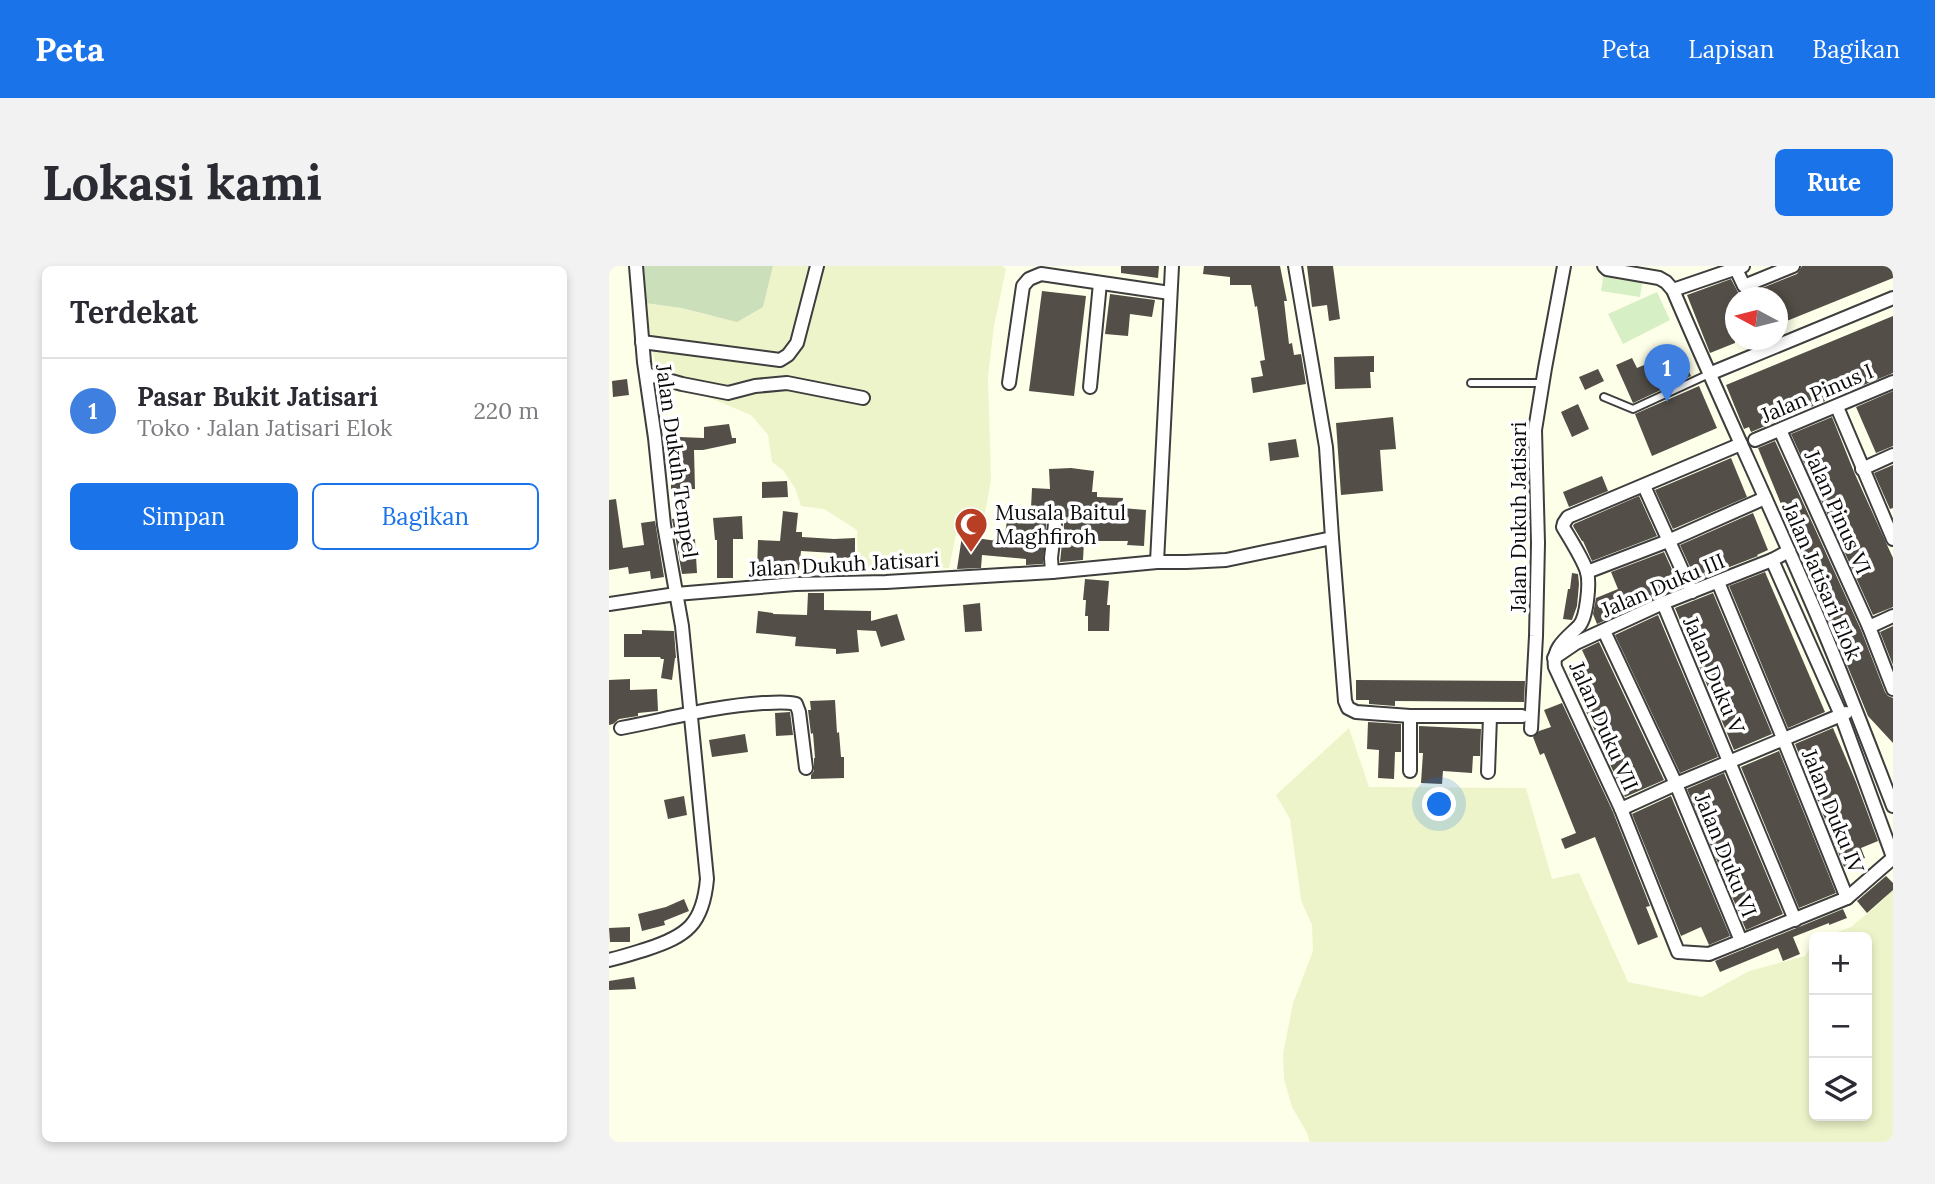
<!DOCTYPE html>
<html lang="id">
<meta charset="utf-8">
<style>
:root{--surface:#fff;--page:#f2f2f3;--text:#2b2b33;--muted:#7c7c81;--line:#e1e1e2;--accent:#1a73e8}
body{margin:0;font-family:Lora,serif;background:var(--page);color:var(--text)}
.controls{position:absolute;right:21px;bottom:21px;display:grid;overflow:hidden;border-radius:10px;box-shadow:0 4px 10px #0003}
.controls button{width:63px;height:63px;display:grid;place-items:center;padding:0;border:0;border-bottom:2px solid var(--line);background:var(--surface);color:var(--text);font:35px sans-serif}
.compass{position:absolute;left:1116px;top:21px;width:63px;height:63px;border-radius:50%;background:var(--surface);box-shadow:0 4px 10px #0003;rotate:277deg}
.you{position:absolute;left:831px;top:539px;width:24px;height:24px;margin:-18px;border:5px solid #fff;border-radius:50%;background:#1a73e8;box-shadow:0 0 0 10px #1a73e833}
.badge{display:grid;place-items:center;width:46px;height:46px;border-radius:50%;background:var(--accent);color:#fff;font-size:23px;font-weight:700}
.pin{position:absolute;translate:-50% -58px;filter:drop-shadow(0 2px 4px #0008)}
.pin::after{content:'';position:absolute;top:37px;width:24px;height:21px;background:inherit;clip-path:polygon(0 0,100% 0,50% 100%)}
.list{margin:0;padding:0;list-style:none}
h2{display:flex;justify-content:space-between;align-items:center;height:91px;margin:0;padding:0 28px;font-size:30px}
h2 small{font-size:23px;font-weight:400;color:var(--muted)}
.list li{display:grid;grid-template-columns:46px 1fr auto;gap:21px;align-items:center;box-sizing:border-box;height:105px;padding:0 28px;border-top:2px solid var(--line)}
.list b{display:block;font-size:26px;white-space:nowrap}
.list p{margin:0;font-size:23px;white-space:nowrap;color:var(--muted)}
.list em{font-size:23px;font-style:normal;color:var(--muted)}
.actions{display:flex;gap:14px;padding:21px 28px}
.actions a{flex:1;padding:16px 0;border:2px solid var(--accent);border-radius:10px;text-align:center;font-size:24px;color:var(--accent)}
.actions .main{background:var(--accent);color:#fff}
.icon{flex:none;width:38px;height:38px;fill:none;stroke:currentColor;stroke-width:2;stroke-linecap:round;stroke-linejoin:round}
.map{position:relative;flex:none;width:1284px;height:876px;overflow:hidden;border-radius:10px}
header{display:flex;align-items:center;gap:42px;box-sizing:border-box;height:98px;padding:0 35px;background:var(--accent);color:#fff}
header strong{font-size:33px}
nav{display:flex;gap:38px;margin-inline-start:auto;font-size:24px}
.intro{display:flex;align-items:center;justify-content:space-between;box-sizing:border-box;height:168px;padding:0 42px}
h1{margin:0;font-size:49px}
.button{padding:18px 32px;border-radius:10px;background:var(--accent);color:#fff;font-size:24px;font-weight:700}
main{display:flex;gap:42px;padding:0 42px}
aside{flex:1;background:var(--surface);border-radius:10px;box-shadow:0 4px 10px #0003}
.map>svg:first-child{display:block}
.farmland{fill:#eef4ca}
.cemetery{fill:#cbdfbb}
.pitch{fill:#d7efc5}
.building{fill:#534e47}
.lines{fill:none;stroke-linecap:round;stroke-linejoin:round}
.lane-casing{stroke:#3e3e3e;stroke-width:10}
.street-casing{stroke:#3e3e3e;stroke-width:16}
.lane{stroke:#fff;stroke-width:6}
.street{stroke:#fff;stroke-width:12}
.labels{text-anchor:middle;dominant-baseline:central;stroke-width:7;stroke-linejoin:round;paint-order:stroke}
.street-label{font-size:21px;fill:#0b0b0b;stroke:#fff}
.poi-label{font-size:21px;fill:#0b0b0b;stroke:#fff;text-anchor:start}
</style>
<header>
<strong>Peta</strong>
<nav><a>Peta</a><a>Lapisan</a><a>Bagikan</a></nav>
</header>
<div class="intro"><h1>Lokasi kami</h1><a class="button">Rute</a></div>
<main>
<aside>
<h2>Terdekat<small></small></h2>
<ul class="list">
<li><span class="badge" style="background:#3f7fe0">1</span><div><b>Pasar Bukit Jatisari</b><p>Toko · Jalan Jatisari Elok</p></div><em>220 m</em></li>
</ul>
<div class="actions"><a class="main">Simpan</a><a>Bagikan</a></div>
</aside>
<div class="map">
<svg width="1284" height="876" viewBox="0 0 1284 876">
<rect width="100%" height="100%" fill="#feffe8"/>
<!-- farmland -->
<g class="farmland">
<path d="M164,0H393L397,3L385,60L379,111L382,214L375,253H364L348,264L340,302L249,306L248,264L215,243L192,240L186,222L174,204L163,196L159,169L142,149L84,125L47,100L39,65L36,37L72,42L102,50L154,41Z"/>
<path d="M740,462L760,521L917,522L943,613L970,607L1019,716L1093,731L1140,705L1196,690L1205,675V850H1258V671H1214L1242,661L1271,637L1284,623V876H701L698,867L683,841L675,813L674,788L684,737L704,685L703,659L692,634L681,553L667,529Z"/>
</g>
<!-- cemetery -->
<path class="cemetery" d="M34,0H164L154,41L128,56L72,42L36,37Z"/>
<!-- pitch -->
<g class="pitch">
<path d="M995,6L1034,12L1031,31L992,25Z"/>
<path d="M1048,26L1061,54L1014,78L999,48Z"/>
</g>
<!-- building -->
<g class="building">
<path d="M512,0H550L549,12L512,7Z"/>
<path d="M595,0H671L678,35H675L680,78L683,77L685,89L692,88L697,118L644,127L642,112L654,110L651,95L656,94L648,40L646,41L642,19H621V11L594,8Z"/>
<path d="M698,0H724L731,53L720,55L718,39L703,41Z"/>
<path d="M1193,0H1284V12L1168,59V32H1157L1153,22L1188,8Z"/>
<path d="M1122,13L1132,32H1126V77L1101,87L1078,29Z"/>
<path d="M433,25L477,30L465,130L420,125Z"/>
<path d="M501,28L546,34L543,51L521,48L519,70L496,68Z"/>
<path d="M1284,50V107L1240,125L1239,123L1229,125L1215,131L1216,135L1142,166L1140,161L1135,163L1117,119Z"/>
<path d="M765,90V106H761L762,122L726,123L725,91Z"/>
<path d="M1023,92L1028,102L1035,99L1038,107L1074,92L1082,110L1024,137L1007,99Z"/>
<path d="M989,103L995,115L976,124L970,111Z"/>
<path d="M18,113L20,129L4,131L3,115Z"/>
<path d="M1090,120L1108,162L1043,190L1026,148Z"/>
<path d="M1284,125V180L1267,187L1247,141Z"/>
<path d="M969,138L980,163L963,171L952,146Z"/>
<path d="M784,151L787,183L771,184L774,225L732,229L727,157Z"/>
<path d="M1223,151L1245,206L1284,292V341L1264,349L1182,168Z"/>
<path d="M120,158L123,172H127V177L94,184H85L86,223L62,224V203H70V171L95,172V161Z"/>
<path d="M687,173L690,191L661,195L659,177Z"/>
<path d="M1166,175L1252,364L1276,426L1279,430L1284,432V477L1259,450L1149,182Z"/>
<path d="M1122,192L1138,231L1064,263L1046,224Z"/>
<path d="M1284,199V242L1281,243L1265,207Z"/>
<path d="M462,202L485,205L483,226H488V231L514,232L513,242L537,244L535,280L518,279L519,275H475L474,294L451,296L456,249L453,242L447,240L440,243L438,248L434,298L417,299V293L373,289L372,302L348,303L353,270L395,276L400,240L422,242L423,222L441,223L440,203Z"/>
<path d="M993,210L999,225L960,241L954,226Z"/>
<path d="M178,215L179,231L153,232V216Z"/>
<path d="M1030,230L1048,270L983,295L974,275H973L964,260L965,258Z"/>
<path d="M7,233L14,282L35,279L32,257L46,255L55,311L42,313L41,305L20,308L19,301L0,304V234Z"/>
<path d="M174,245L189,247L187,266H193V271L225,273L246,272V294L226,295L225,287L192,285L190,304L172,303V306H148L149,274L171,275Z"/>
<path d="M1144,247L1159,284L1148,289L1149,290L1087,314L1071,279Z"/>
<path d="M133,250L134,273H124V312H108V274H106L104,252Z"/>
<path d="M77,251L81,274L86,273L88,307L73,308L63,253Z"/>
<path d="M1055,286L1071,321L988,358L984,348L987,332L1009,323L1002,306Z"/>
<path d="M1156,306L1216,446L1179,462L1120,320Z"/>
<path d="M963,307L969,308L970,318L968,340L963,354L954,353L959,323H961Z"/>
<path d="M476,313L500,315L498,339H501L500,365H479V350H476L477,334H474Z"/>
<path d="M199,327H215V344L262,345V355L288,348L296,374L272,381L267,365L248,364L250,386L227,388V383L186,380L187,371L147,367L149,345L164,347V348L198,349Z"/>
<path d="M1104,327L1163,468L1125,484L1066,342Z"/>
<path d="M371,337L373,365L356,366L354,339Z"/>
<path d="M1049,349L1109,491L1071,507L1006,369Z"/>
<path d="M1284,360V399L1271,366Z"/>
<path d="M33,364L65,365L67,392H66L63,414L52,412L55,393H52L51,391H15V368H33Z"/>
<path d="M990,376L1055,514L1016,531L960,408L980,399L973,384Z"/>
<path d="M21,413V424L48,423L49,445L29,447V450L10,453L4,458L0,459V414Z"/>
<path d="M747,414L916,415L915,436L786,435V440L760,438V434H747Z"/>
<path d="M226,434L228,467L230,466L232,491H235V512L202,513V509L205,505V492H206L204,467L202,468L199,444H202L201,435Z"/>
<path d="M953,437L1004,546L1041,640L1037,641L1049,671L1029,679L986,571L956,583L952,573L967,567L935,487L931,489L924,471L930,465L942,461L935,444Z"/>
<path d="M181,446L184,469L167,470L166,447Z"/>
<path d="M759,456L792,458V486H786L785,513L769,512L770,484L758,483Z"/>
<path d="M810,460L872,463L871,490H864L863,507L834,505L833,518L812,517L814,487H810Z"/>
<path d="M1224,462L1247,516L1269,575L1252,582L1256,592L1235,601L1186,478Z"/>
<path d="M136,468L139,486L103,491L100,474Z"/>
<path d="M1170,485L1227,627L1190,642L1132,501Z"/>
<path d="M1115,507L1174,648L1137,664L1078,523Z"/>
<path d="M75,530L78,549L59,553L55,534Z"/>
<path d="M1062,530L1121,670L1100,679L1092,661L1072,670L1023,548Z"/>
<path d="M1277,610L1284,617V624L1258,647L1248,635Z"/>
<path d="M75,633L80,645L55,655L56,659L33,665L29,648L57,641Z"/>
<path d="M1234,643L1238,652L1220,659V657L1184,671L1191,688L1174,695L1169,682L1111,706L1106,695Z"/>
<path d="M21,661V676H1L0,662Z"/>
<path d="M25,711L27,723L0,724V715Z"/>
</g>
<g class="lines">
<defs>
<g id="lane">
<path d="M862,117H934"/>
<path d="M995,131L1024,143L1100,108"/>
</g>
<g id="street">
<path d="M995,0L998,3L1050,12L1057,16L1064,24C1112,137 1165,248 1213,361C1238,420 1261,481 1284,540"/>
<path d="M1127,3L1135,20L1184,0"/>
<path d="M1064,24L1134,0"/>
<path d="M33,76L171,94L179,89L188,77L208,0"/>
<path d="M37,108L73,118L119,127L146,120L178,117L254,132"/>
<path d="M1100,108L1284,32"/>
<path d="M400,117L414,20L420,13L432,8L561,27"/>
<path d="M481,121L491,17"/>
<path d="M1228,141L1284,273"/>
<path d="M1171,164L1260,361L1284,423"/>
<path d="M1146,174L1284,116"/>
<path d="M1132,178L959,251L955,257L954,261C961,273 974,293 978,306C981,317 978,351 970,360C958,372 943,381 946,401L1012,543L1069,686L1100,688L1238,632L1284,592"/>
<path d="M1253,203L1284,189"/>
<path d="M1035,220L1083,326"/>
<path d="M723,272L736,435L739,442L747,446L801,450H913"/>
<path d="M1163,294L1232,449L1284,591"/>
<path d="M548,296L563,0"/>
<path d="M443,306L442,292L447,249"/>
<path d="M978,306L1059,275L1156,232"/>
<path d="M1109,316L1174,472L1238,632"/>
<path d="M1054,337L1186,654"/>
<path d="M0,338L67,328L186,318L277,316L443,306L548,296H577L617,294L723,272L717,181L686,0"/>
<path d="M1260,361L1284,350"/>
<path d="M995,365L1067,518L1132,675"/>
<path d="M945,392L967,377L1054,337L1163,294L1180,285"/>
<path d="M801,450V505"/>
<path d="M12,462C59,453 106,440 154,437C166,437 176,435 187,438L190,446L197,502"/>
<path d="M922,463L927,370L929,277L926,164L936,102L955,0"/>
<path d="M879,506L881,451"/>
<path d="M1012,543L1067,518L1237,447"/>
<path d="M0,694C13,691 25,687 38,683C78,670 94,658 98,613L73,360L55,259L46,172L35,96L27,0"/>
</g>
</defs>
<!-- lane casing -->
<use href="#lane" class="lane-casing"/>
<!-- street casing -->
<use href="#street" class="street-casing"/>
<!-- lane -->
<use href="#lane" class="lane"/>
<!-- street -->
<use href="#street" class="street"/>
</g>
<!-- icons -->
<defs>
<symbol id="mosque-pin" viewBox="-11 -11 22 30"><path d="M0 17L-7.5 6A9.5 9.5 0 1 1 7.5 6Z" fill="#b93f24" stroke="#fff"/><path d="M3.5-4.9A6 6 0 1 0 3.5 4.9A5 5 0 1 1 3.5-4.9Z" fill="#fff"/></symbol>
</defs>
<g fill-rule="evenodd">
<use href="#mosque-pin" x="343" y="239" width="38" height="52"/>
</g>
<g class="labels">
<!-- street labels -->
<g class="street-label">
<text transform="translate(1208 127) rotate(-23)">Jalan Pinus I</text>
<text transform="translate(68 195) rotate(82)">Jalan Dukuh Tempel</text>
<text transform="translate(1229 246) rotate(66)">Jalan Pinus VI</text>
<text transform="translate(909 251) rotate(-90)">Jalan Dukuh Jatisari</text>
<text transform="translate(235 298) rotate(-3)">Jalan Dukuh Jatisari</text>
<text transform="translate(1213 315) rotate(67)">Jalan Jatisari Elok</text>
<text transform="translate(1054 319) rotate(-23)">Jalan Duku III</text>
<text transform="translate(1105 409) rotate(67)">Jalan Duku V</text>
<text transform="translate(995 460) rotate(66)">Jalan Duku VII</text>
<text transform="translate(1224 545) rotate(68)">Jalan Duku IV</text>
<text transform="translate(1117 589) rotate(68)">Jalan Duku VI</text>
</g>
<!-- poi labels -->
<g class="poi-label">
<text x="386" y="246">Musala Baitul<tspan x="386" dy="24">Maghfiroh</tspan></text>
</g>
</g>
</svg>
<div class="controls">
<button>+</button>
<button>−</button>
<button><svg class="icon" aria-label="layers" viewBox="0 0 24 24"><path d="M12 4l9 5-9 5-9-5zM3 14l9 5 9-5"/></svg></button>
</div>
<svg class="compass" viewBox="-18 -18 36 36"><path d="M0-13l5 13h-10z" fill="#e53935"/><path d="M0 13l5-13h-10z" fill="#7c7c81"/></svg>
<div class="you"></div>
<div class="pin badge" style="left:1058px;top:136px;background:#3f7fe0">1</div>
</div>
</main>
